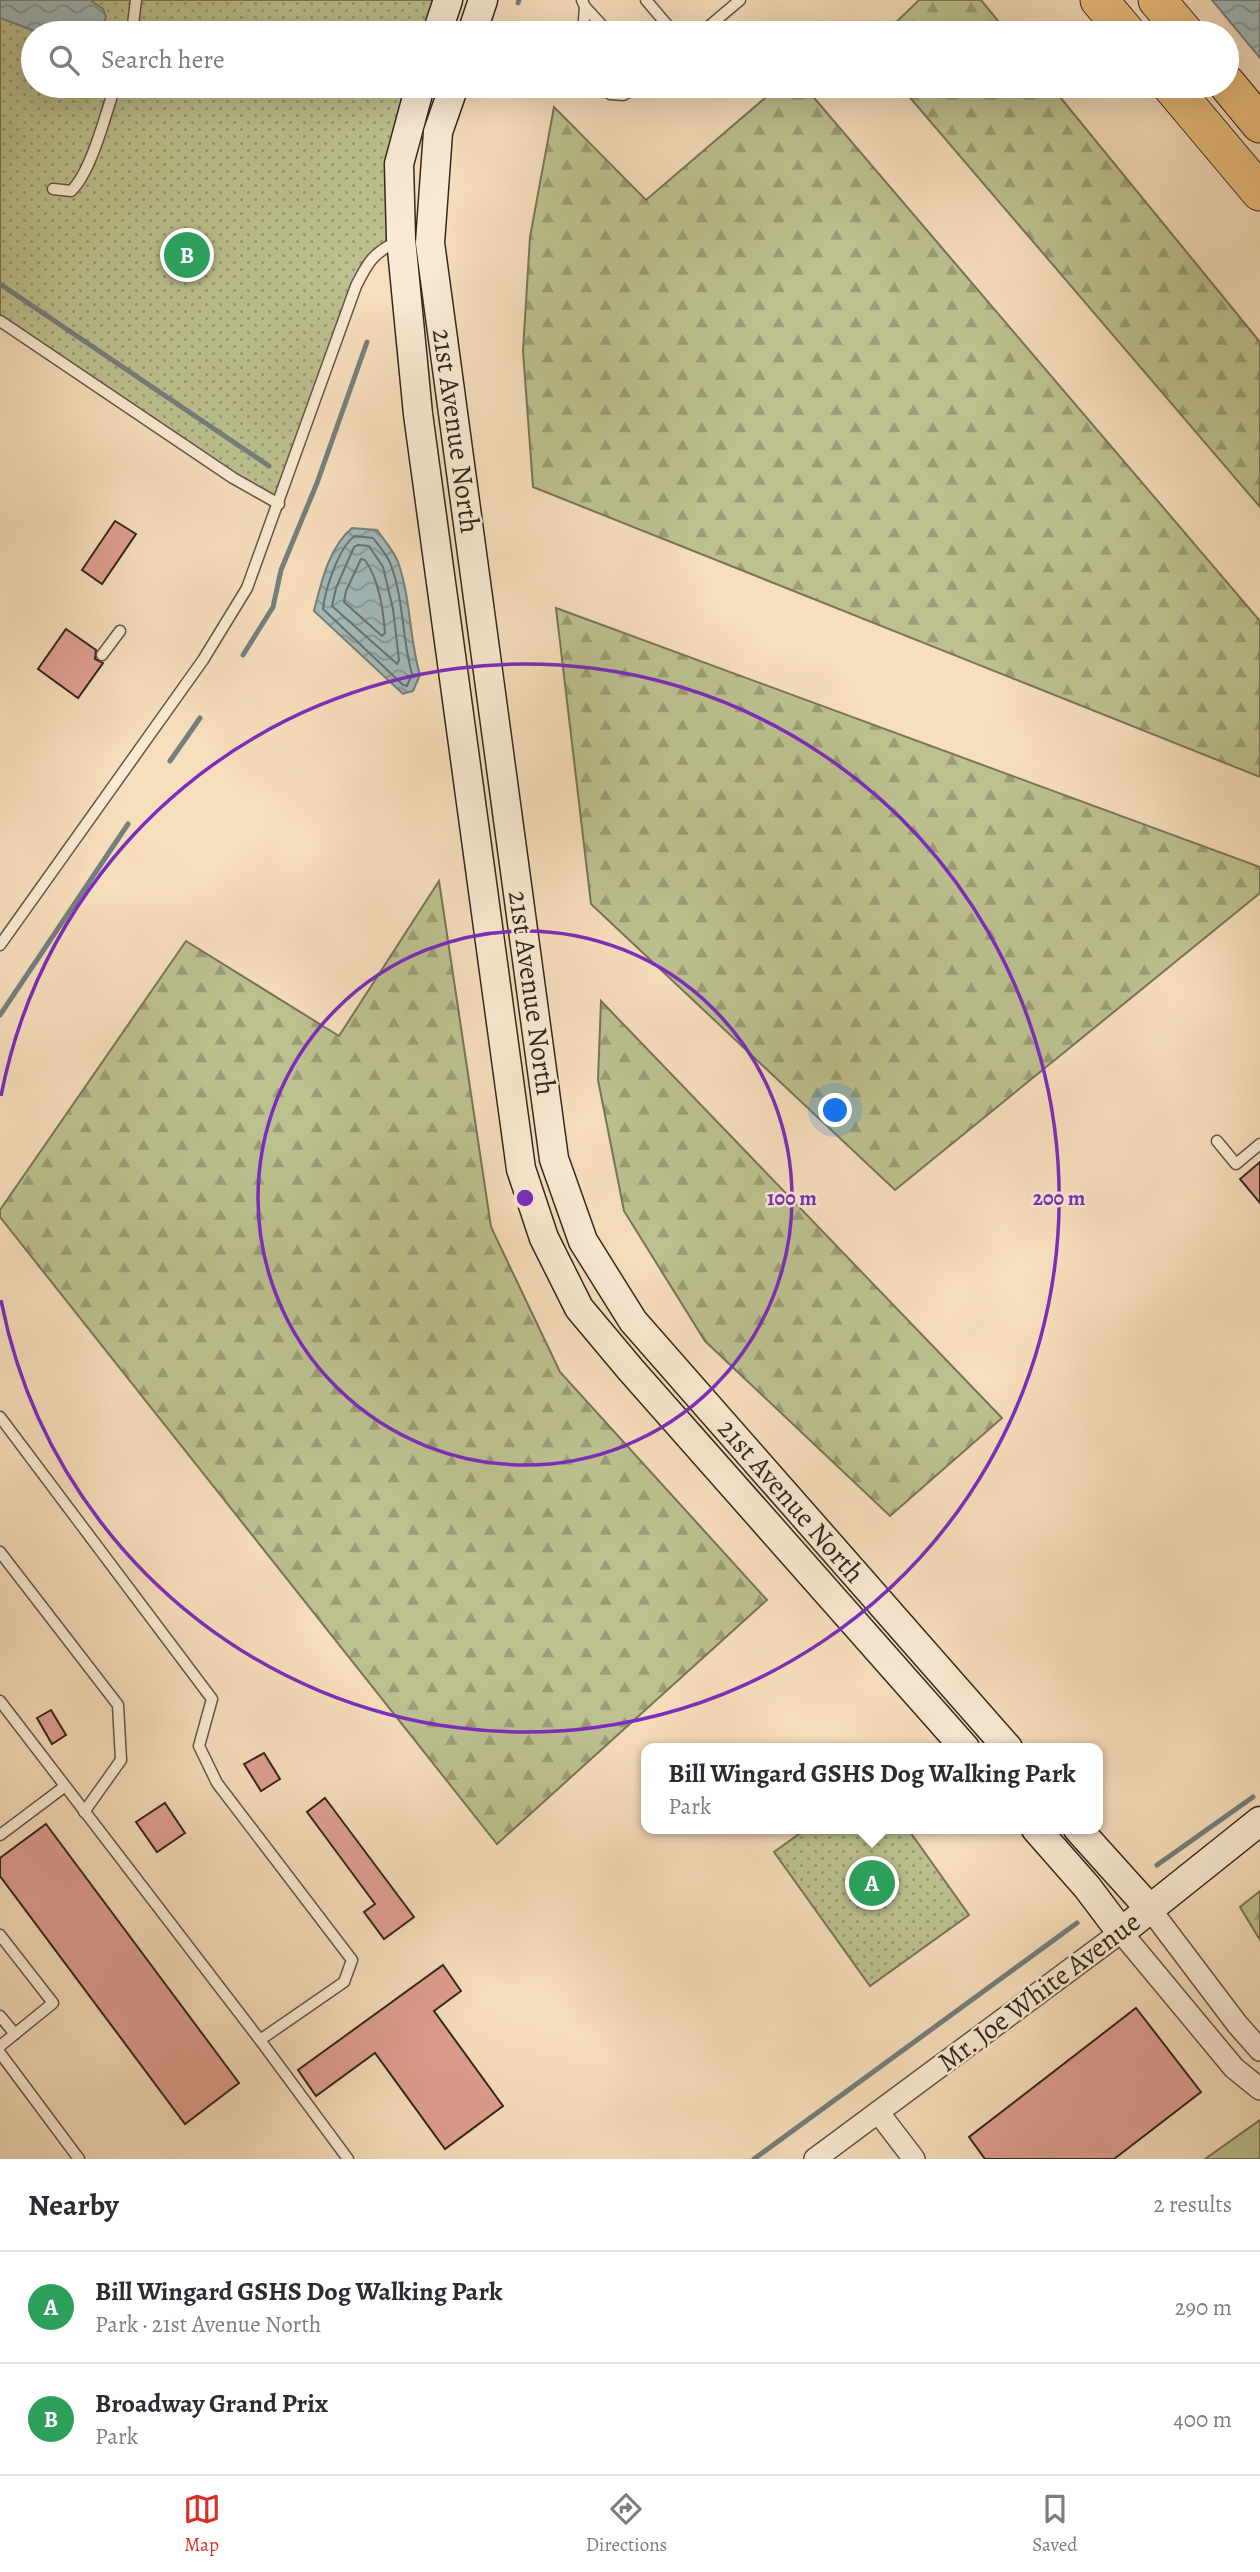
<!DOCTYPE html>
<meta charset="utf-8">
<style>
:root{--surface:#fff;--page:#f7f7f7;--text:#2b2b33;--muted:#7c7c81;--line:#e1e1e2;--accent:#d93025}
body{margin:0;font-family:Alegreya,serif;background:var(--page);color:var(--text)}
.you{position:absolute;left:836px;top:1111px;width:24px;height:24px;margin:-18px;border:5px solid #fff;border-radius:50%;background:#1a73e8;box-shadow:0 0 0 10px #1a73e833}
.badge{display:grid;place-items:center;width:46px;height:46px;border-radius:50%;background:var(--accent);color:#fff;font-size:23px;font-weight:700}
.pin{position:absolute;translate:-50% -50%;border:4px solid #fff;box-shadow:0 2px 7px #0006}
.popup{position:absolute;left:641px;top:1743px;width:462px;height:91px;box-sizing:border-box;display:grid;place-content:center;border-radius:14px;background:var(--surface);filter:drop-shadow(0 2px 5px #0005);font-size:23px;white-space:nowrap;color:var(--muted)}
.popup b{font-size:26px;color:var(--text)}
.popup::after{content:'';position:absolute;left:50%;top:100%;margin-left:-14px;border:14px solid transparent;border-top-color:var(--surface)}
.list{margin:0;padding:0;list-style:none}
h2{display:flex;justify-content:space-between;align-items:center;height:91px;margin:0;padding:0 28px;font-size:30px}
h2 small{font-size:23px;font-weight:400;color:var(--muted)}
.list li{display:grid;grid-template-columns:46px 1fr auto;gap:21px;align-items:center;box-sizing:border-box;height:112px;padding:0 28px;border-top:2px solid var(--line)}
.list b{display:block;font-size:26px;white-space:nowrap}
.list p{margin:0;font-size:23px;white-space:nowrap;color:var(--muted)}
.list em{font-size:23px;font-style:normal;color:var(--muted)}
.icon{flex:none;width:38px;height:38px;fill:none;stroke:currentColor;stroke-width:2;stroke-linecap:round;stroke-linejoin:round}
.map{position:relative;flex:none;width:1260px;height:2159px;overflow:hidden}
.search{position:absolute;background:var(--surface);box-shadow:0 7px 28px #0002;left:21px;right:21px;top:21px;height:77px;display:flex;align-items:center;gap:18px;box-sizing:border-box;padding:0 24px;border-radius:38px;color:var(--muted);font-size:26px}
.sheet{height:315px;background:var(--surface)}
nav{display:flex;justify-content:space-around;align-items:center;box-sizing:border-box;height:98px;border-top:2px solid var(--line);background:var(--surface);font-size:19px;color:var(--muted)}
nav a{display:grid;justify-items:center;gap:4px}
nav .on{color:var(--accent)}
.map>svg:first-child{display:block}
.grass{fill:#bdc190;stroke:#787457;stroke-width:2}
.forest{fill:url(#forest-firs);stroke:#787457;stroke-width:2}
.park{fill:url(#park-dots);stroke:#787457;stroke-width:2}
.water{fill:url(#water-waves);stroke:#757f7c;stroke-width:2}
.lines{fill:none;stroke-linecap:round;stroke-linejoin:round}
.shore{stroke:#6a706c;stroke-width:2}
.stream{stroke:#757f7c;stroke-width:5}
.building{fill:#dfa090;stroke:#32281e;stroke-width:2}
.lane-casing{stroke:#635646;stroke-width:13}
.street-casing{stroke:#635646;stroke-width:24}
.secondary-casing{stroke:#32281e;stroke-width:31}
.highway-casing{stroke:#32281e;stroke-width:39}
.lane{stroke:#faead3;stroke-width:10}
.street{stroke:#faead3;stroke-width:21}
.secondary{stroke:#faead3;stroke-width:28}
.highway{stroke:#ecbf7e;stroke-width:37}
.ring{fill:none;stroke:#7b2cbf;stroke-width:3.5}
.labels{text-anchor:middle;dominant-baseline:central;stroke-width:5;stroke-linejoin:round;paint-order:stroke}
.street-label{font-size:28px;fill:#32281e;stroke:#faead3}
.centre{fill:#7b2cbf;stroke:#faead3;stroke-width:3.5}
.ring-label{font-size:21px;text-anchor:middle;font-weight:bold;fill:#7b2cbf;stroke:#faead3;stroke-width:5;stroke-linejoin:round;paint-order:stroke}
</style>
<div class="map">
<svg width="1260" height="2159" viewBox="0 0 1260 2159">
<defs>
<pattern id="forest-firs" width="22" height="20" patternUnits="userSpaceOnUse" patternTransform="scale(1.75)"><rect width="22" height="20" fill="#bdc190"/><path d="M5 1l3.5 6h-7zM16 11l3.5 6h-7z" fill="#9a9d75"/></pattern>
<pattern id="park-dots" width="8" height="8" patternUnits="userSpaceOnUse" patternTransform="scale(1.75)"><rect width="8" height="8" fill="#bdc190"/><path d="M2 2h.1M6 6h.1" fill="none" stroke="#9a9d75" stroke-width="1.8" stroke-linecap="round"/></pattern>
<pattern id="water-waves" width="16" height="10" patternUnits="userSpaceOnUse" patternTransform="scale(1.75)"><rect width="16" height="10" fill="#a1b9bb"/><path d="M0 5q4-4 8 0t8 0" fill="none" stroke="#849697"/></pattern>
</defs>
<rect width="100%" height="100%" fill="#f7debc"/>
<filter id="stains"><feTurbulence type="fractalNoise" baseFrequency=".00286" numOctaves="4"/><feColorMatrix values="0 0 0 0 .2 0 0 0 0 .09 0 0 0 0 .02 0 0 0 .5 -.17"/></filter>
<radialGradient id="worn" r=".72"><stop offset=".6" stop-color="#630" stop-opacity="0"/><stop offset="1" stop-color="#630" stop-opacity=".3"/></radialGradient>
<!-- grass -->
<path class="grass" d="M1260,2120V2159H1205Z"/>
<!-- forest -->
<g class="forest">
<path d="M919,0H981L1008,33H885Z"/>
<path d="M779,86H804L1260,621V777L533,487L523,351L530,237L554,107L646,200Z"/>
<path d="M900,86H1051L1260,342V507Z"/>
<path d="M556,608L1260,867V893L895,1190L591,904Z"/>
<path d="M439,881L491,1227L560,1372L767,1600L497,1844L0,1217V1210L186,941L339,1036Z"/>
<path d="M601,1001L1002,1418L890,1516L705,1341L624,1211L598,1080Z"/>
<path d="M1260,1891V1940L1240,1907Z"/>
</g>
<!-- park -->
<g class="park">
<path d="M0,0H443L434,33H33V86H420L401,239L369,260L279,504L0,321Z"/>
<path d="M806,1829H908L969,1915L870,1986L774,1852Z"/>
</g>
<!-- water -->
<g class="water">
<path d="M0,0H90L103,9L106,17L100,33H40L0,18Z"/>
<path d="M1212,0H1260V58Z"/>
<path d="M352,528L377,530C384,540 394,551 398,562C411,599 409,638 420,675L413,691L403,694L314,611C321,583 329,547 352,528Z"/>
</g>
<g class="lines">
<!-- shore -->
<g class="shore">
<path d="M355,536L373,538C379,546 388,556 391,565C404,601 402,639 412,674L407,686L403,685L323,609C325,590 339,546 355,536Z"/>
<path d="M358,545L369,546L383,567L393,609L399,660L397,664L332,606L336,588L354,547Z"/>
<path d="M361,559L365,560C379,580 383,608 385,633L382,636L344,602L346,591Z"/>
</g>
<!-- stream -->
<g class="stream">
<path d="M518,3L519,0"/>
<path d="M0,284L269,466"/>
<path d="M243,655L273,607L281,570L317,483L367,342"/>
<path d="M170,761L200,718"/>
<path d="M0,1015L128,824"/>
<path d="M1157,1865L1253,1797"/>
<path d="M754,2159L1077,1923"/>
</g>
</g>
<!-- building -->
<g class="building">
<path d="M115,521L136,534L102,584L82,570Z"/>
<path d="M66,629L96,650L95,659L103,663L78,698L38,669Z"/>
<path d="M1260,1162V1203L1240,1179Z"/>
<path d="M51,1710L66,1735L52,1744L37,1718Z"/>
<path d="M264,1753L280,1779L261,1791L244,1764Z"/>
<path d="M325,1798L414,1917L384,1939L364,1912L375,1904L307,1812Z"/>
<path d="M165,1803L185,1833L157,1852L136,1822Z"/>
<path d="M46,1824L239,2083L185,2124L0,1876V1858Z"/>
<path d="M443,1965L461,1991L434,2011L503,2106L445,2149L375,2053L316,2096L298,2070Z"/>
<path d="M1136,2008L1201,2092L1114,2159H985L969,2137Z"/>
</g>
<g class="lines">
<defs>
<g id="lane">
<path d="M582,0L585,7L583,33"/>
<path d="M646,0L674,33"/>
<path d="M585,7L609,33"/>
<path d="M132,33L136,0"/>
<path d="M701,33L740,0"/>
<path d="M602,86L610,94L623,95L640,86"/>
<path d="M53,189L71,191C91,173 106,113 115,86"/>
<path d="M0,321L233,478L279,504"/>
<path d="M102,655L120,631"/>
<path d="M0,945L203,660L247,588L356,286C368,262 373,253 398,241"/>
<path d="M1217,1141L1236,1164L1260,1144"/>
<path d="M0,1417L212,1699L199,1746L217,1783L352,1960L344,1982L260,2040"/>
<path d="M0,1552L118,1705L121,1760L84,1812"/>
<path d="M0,1701L260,2040L348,2159"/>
<path d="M0,1835L64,1787"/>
<path d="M0,1935L53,2003L0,2046"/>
<path d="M0,2016L15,2034"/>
<path d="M0,2053L79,2159"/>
</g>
<g id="street">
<path d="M1150,1909L1237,2024L1260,2050"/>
<path d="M878,2112L914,2159"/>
<path d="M815,2159L1121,1932L1234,2068L1260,2089"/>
</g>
<g id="secondary">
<path d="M437,33L448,0"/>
<path d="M472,33L483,0"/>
<path d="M420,86L399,164L401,239L418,414L521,1169L544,1238L579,1308L631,1370L965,1748"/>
<path d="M454,86L438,132L430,243L554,1159L583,1241L633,1321L1008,1748"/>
<path d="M1036,1829L1087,1887L1121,1932L1260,1821"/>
<path d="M1078,1829L1150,1909"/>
</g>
<g id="highway">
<path d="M1099,0L1127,33"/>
<path d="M1157,0L1185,33"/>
<path d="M1227,84L1260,124"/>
<path d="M1171,86L1260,192"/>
</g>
</defs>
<!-- lane casing -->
<use href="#lane" class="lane-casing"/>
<!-- street casing -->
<use href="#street" class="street-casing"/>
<!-- secondary casing -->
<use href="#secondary" class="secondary-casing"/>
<!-- highway casing -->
<use href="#highway" class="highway-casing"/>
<!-- lane -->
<use href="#lane" class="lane"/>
<!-- street -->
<use href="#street" class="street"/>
<!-- secondary -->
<use href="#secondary" class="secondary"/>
<!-- highway -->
<use href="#highway" class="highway"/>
</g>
<!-- distance rings -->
<g class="ring">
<circle cx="525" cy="1198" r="267"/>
<path d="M1 1096A534 534 0 1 1 1 1300"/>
</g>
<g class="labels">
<!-- street labels -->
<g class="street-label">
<text transform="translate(456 431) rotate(82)">21st Avenue North</text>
<text transform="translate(532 993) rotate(82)">21st Avenue North</text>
<text transform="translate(791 1501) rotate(49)">21st Avenue North</text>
<text transform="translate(1039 1992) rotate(-37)">Mr. Joe White Avenue</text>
</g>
</g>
<circle cx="525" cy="1198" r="10" class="centre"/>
<g class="ring-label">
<text x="792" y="1205">100 m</text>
<text x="1059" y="1205">200 m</text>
</g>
<rect width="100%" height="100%" filter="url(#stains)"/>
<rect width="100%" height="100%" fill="url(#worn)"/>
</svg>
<div class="you"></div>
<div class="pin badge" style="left:872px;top:1883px;background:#2e9e5b">A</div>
<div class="popup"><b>Bill Wingard GSHS Dog Walking Park</b>Park</div>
<div class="pin badge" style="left:187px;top:255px;background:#2e9e5b">B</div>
<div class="search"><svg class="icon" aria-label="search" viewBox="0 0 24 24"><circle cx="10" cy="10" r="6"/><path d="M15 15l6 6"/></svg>Search here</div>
</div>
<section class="sheet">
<h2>Nearby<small>2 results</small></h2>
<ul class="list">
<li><span class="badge" style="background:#2e9e5b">A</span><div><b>Bill Wingard GSHS Dog Walking Park</b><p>Park · 21st Avenue North</p></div><em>290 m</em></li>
<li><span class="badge" style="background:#2e9e5b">B</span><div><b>Broadway Grand Prix</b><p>Park</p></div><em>400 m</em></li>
</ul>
</section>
<nav>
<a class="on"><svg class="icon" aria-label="map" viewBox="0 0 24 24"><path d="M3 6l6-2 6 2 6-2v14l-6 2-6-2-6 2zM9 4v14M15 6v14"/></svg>Map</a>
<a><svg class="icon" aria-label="directions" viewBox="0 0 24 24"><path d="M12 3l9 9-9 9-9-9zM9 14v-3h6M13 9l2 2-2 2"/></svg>Directions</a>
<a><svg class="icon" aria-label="saved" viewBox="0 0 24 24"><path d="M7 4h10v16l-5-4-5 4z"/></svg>Saved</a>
</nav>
